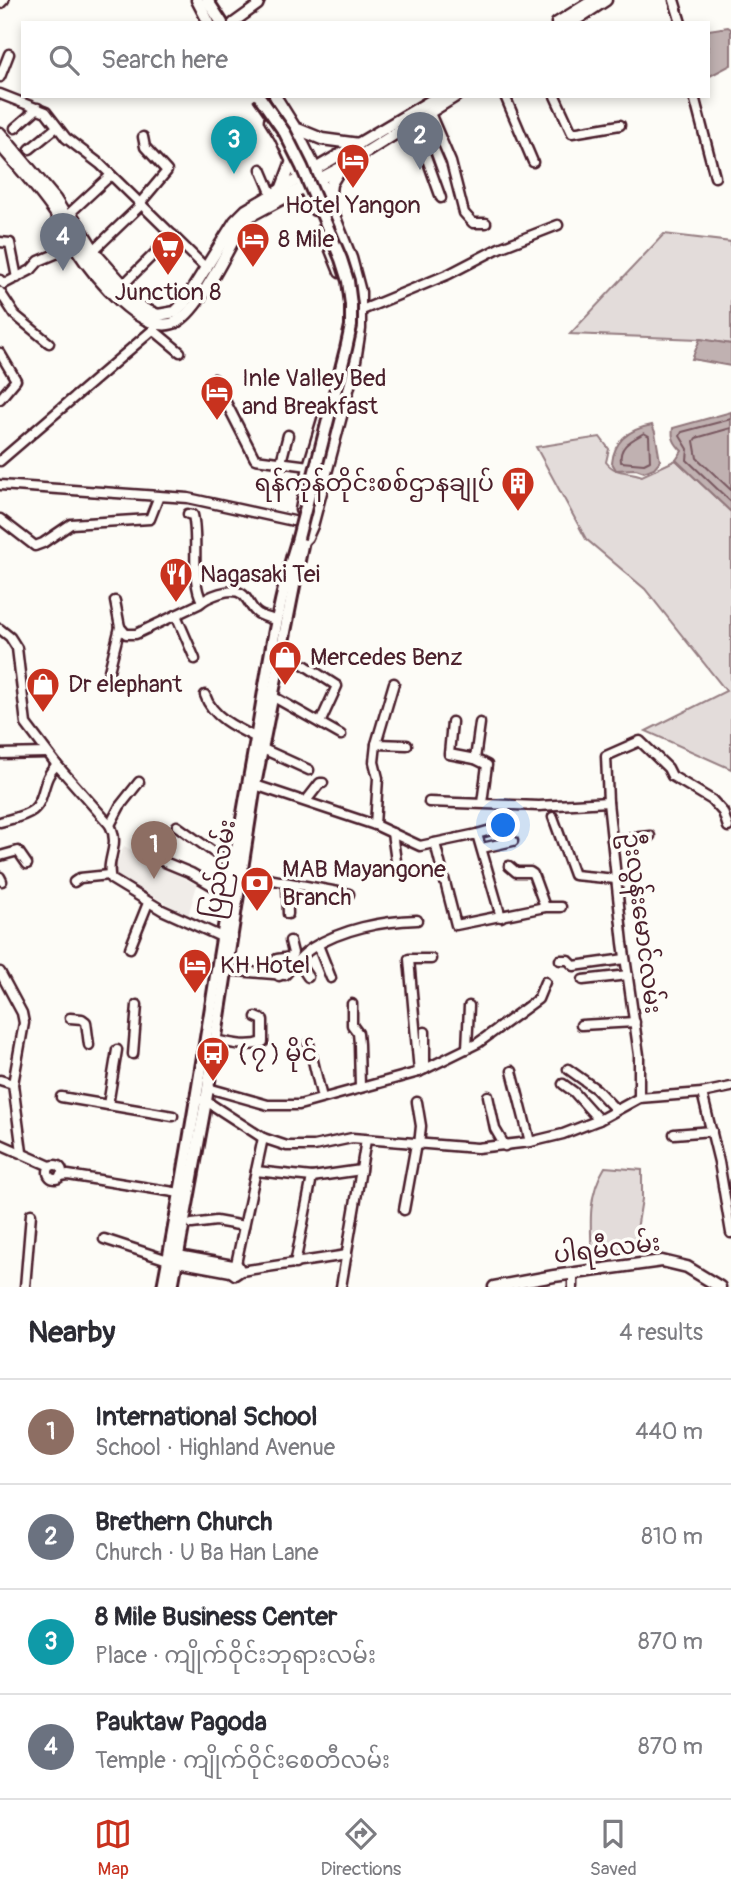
<!DOCTYPE html>
<meta charset="utf-8">
<style>
:root{--surface:#fff;--page:#f7f7f7;--text:#2b2b33;--muted:#7c7c81;--line:#e1e1e2;--accent:#c8321e}
body{margin:0;font-family:Pangolin,"Noto Sans Myanmar",sans-serif;background:var(--page);color:var(--text)}
.you{position:absolute;left:504px;top:826px;width:24px;height:24px;margin:-18px;border:5px solid #fff;border-radius:50%;background:#1a73e8;box-shadow:0 0 0 10px #1a73e833}
.badge{display:grid;place-items:center;width:46px;height:46px;border-radius:50%;background:var(--accent);color:#fff;font-size:23px;font-weight:700}
.pin{position:absolute;translate:-50% -58px;filter:drop-shadow(0 2px 4px #0008)}
.pin::after{content:'';position:absolute;top:37px;width:24px;height:21px;background:inherit;clip-path:polygon(0 0,100% 0,50% 100%)}
.list{margin:0;padding:0;list-style:none}
h2{display:flex;justify-content:space-between;align-items:center;height:91px;margin:0;padding:0 28px;font-size:30px}
h2 small{font-size:23px;font-weight:400;color:var(--muted)}
.list li{display:grid;grid-template-columns:46px 1fr auto;gap:21px;align-items:center;box-sizing:border-box;height:105px;padding:0 28px;border-top:2px solid var(--line)}
.list b{display:block;font-size:26px;white-space:nowrap}
.list p{margin:0;font-size:23px;white-space:nowrap;color:var(--muted)}
.list em{font-size:23px;font-style:normal;color:var(--muted)}
.icon{flex:none;width:38px;height:38px;fill:none;stroke:currentColor;stroke-width:2;stroke-linecap:round;stroke-linejoin:round}
.map{position:relative;flex:none;width:731px;height:1287px;overflow:hidden}
.search{position:absolute;background:var(--surface);box-shadow:0 4px 10px #0003;left:21px;right:21px;top:21px;height:77px;display:flex;align-items:center;gap:18px;box-sizing:border-box;padding:0 24px;border-radius:0px;color:var(--muted);font-size:26px}
.sheet{height:511px;background:var(--surface)}
nav{display:flex;justify-content:space-around;align-items:center;box-sizing:border-box;height:98px;border-top:2px solid var(--line);background:var(--surface);font-size:19px;color:var(--muted)}
nav a{display:grid;justify-items:center;gap:4px}
nav .on{color:var(--accent)}
.map>svg:first-child{display:block}
.built{fill:#f0ece8}
.green{fill:#e3dcda;stroke:#967e82;stroke-width:2}
.water{fill:#c0b1b1;stroke:#91777b;stroke-width:2}
.lines{fill:none;stroke-linecap:round;stroke-linejoin:round}
.shore{stroke:#795961;stroke-width:2}
.minor-casing{stroke:#4a1f2b;stroke-width:13}
.major-casing{stroke:#4a1f2b;stroke-width:15}
.highway-casing{stroke:#4a1f2b;stroke-width:16}
.minor{stroke:#fdfcf7;stroke-width:8}
.major{stroke:#fdfcf7;stroke-width:10}
.highway{stroke:#fdfcf7;stroke-width:10}
.highway-bridge-casing{stroke:#4a1f2b;stroke-width:16;stroke-linecap:butt}
.highway-bridge{stroke:#fdfcf7;stroke-width:10}
.labels{text-anchor:middle;dominant-baseline:central;stroke-width:7;stroke-linejoin:round;paint-order:stroke}
.poi-label{font-size:24px;fill:#4a1f2b;stroke:#fdfcf7;text-anchor:start}
.street-label{font-size:24px;fill:#4a1f2b;stroke:#fdfcf7}
</style>
<div class="map">
<svg width="731" height="1287" viewBox="0 0 731 1287">
<rect width="100%" height="100%" fill="#fdfcf7"/>
<filter id="ink" filterUnits="userSpaceOnUse"><feTurbulence type="fractalNoise" baseFrequency=".0143" numOctaves="2"/><feDisplacementMap in="SourceGraphic" scale="14" xChannelSelector="R" yChannelSelector="G"/><feConvolveMatrix kernelMatrix="1 2 1 2 8 2 1 2 1" color-interpolation-filters="sRGB"/></filter>
<g filter="url(#ink)">
<!-- built -->
<path class="built" d="M124,846L197,885L188,916L112,873Z"/>
<!-- green -->
<g class="green">
<path d="M664,234L731,242V344L700,339L570,334Z"/>
<path d="M600,437L609,449L606,462C616,475 628,470 642,476L676,460L731,512V769L646,731L726,691L645,589L586,539L536,447Z"/>
<path d="M605,1167L642,1170V1199L634,1248L592,1254C590,1223 588,1194 605,1167Z"/>
</g>
<!-- water -->
<g class="water">
<path d="M728,27L731,29V65L708,77V30Z"/>
<path d="M700,339L731,344V366L692,359Z"/>
<path d="M731,412V512L676,460L682,451C675,444 671,438 673,428Z"/>
<path d="M652,425L655,432L660,461L654,468L644,472L636,469L616,470L612,463C614,440 630,429 652,425Z"/>
</g>
<g class="lines">
<!-- shore -->
<g class="shore">
<path d="M731,419L682,432L680,436L688,449L687,460L731,502"/>
<path d="M731,428L696,438L694,441L697,458L731,490"/>
<path d="M644,433L649,436L650,461L644,464L621,462C618,446 632,440 644,433Z"/>
</g>
<defs>
<g id="minor">
<path d="M674,0L681,23"/>
<path d="M0,4L4,0"/>
<path d="M233,23L258,5L260,0"/>
<path d="M0,77L9,54"/>
<path d="M0,94L46,112L66,138L100,164L207,269"/>
<path d="M505,96L533,162"/>
<path d="M555,96L572,133L620,125"/>
<path d="M694,96L715,177"/>
<path d="M430,113L451,162L464,213L473,223H486"/>
<path d="M414,123L441,198"/>
<path d="M15,128L38,108"/>
<path d="M30,149L57,127"/>
<path d="M261,169L272,195"/>
<path d="M111,175L71,212L98,255L124,284L173,235"/>
<path d="M141,202L167,171L145,147L143,137"/>
<path d="M0,242L10,243L17,278"/>
<path d="M94,250L142,204"/>
<path d="M0,280L4,284L31,270L39,261L79,244"/>
<path d="M0,292L15,315L49,343"/>
<path d="M362,310L449,274L499,248L558,225"/>
<path d="M156,332L180,352"/>
<path d="M0,353L16,380L0,399"/>
<path d="M214,379L255,459L309,466"/>
<path d="M0,461L155,328"/>
<path d="M281,462L288,435"/>
<path d="M0,485L188,498L298,522"/>
<path d="M188,514L193,515C199,541 190,580 202,601"/>
<path d="M0,519L35,546L43,543L71,524L150,519L159,496"/>
<path d="M115,601L120,627L126,634H136L199,604C207,597 231,586 242,594C248,598 250,607 256,612C261,617 271,618 277,621"/>
<path d="M176,615L195,659"/>
<path d="M0,629L10,637L17,648L26,724L57,765L110,825C121,846 105,859 111,879L162,910L226,939"/>
<path d="M281,650L337,686L320,723"/>
<path d="M108,675L120,627"/>
<path d="M205,695C212,717 236,728 257,738"/>
<path d="M272,696L341,735"/>
<path d="M452,722L449,754L475,759L487,765L482,803"/>
<path d="M376,744L407,745"/>
<path d="M263,749L309,770"/>
<path d="M0,754L47,753"/>
<path d="M475,759L480,723"/>
<path d="M255,785L375,825L420,846L477,834L501,917"/>
<path d="M306,801L320,783H323"/>
<path d="M429,802L539,806L608,802"/>
<path d="M553,817L574,875L616,879"/>
<path d="M0,822C10,819 24,817 33,810C46,800 41,778 57,765"/>
<path d="M110,825L120,806L139,782"/>
<path d="M375,825L378,778L374,762L376,744L394,683"/>
<path d="M177,826L233,866"/>
<path d="M392,833L397,868L403,870"/>
<path d="M477,834L512,824"/>
<path d="M612,840L650,836"/>
<path d="M435,843L456,925L545,907H561"/>
<path d="M482,848L513,841"/>
<path d="M0,856L18,851L27,864"/>
<path d="M150,856L191,873L229,895"/>
<path d="M509,866L516,872H530L533,874L545,907"/>
<path d="M241,874L349,894"/>
<path d="M0,877L2,881"/>
<path d="M74,882L80,878L109,875"/>
<path d="M287,883L288,914"/>
<path d="M318,945L331,978"/>
<path d="M130,948L148,903"/>
<path d="M560,960H568L574,966L625,959"/>
<path d="M298,962L308,977"/>
<path d="M225,970L285,975C293,966 302,954 312,948C342,929 382,921 417,920"/>
<path d="M0,972L22,1013L24,1023L13,1084L22,1152"/>
<path d="M279,976L277,959L291,957L293,953L290,941"/>
<path d="M583,980L628,975"/>
<path d="M352,1004V1025L358,1033L359,1044L360,1087"/>
<path d="M70,1018L82,1019L86,1022L89,1045"/>
<path d="M581,1025L635,1022"/>
<path d="M215,1040C230,1043 248,1048 263,1042V1020L256,1017"/>
<path d="M309,1044L322,1098"/>
<path d="M467,1049L469,1006"/>
<path d="M133,1054L137,1005"/>
<path d="M425,1069V1032"/>
<path d="M568,1069L596,1089L616,1110"/>
<path d="M512,1071L530,1142"/>
<path d="M419,1072L409,959H431"/>
<path d="M0,1080L13,1084"/>
<path d="M563,1084L574,1092L599,1120"/>
<path d="M208,1088L268,1105H299L419,1072L478,1043L538,999L545,982"/>
<path d="M702,1093L719,1162L731,1233"/>
<path d="M488,1096L495,1129L505,1146"/>
<path d="M61,1097L173,1116"/>
<path d="M639,1098V1055L623,943L608,802L606,756L640,741L668,768L672,776L712,800L723,812L728,827"/>
<path d="M202,1100L206,1101L263,1138L287,1146H314L352,1138L477,1148L530,1142L563,1134L599,1120L639,1098L702,1093L731,1087"/>
<path d="M417,1102L421,1126L419,1145"/>
<path d="M108,1105L117,1050"/>
<path d="M674,1134L712,1131"/>
<path d="M0,1144L50,1166"/>
<circle cx="55" cy="1172" r="7"/>
<path d="M256,1171L312,1177L361,1170"/>
<path d="M60,1176L68,1175L180,1193"/>
<path d="M404,1210L416,1144"/>
<path d="M192,1224L216,1221L244,1226"/>
<path d="M104,1239L168,1260"/>
<path d="M178,1255L233,1265"/>
<path d="M177,1262L231,1272"/>
<path d="M236,1264L263,1138"/>
<path d="M295,1264L312,1177"/>
<path d="M241,1271L238,1265L231,1267V1272L235,1275L241,1271L347,1255"/>
<path d="M573,1274V1287"/>
<path d="M25,1287L31,1214"/>
<path d="M341,1287L366,1140"/>
</g>
<g id="major">
<path d="M197,0L209,23"/>
<path d="M557,23L594,0"/>
<path d="M571,23L606,0"/>
<path d="M275,96L295,128L316,170L351,258L360,292V329L354,367L312,526L307,537L303,541"/>
<path d="M270,120L280,136L315,210"/>
<path d="M295,128L322,139L359,144"/>
<path d="M0,133L55,199L89,254L112,281L144,309L158,315L175,312L184,303L235,221L246,210L439,96"/>
<path d="M0,145C20,169 43,193 60,220C66,229 70,239 76,248C92,273 144,340 178,321C200,308 227,251 240,228L250,216L342,167L456,96"/>
<path d="M281,190L292,161"/>
<path d="M329,200L331,184L340,169"/>
<path d="M323,230L340,272"/>
<path d="M301,510L309,466L325,413"/>
<path d="M494,1287L554,1276L662,1261L687,1267L720,1287"/>
</g>
<g id="highway">
<path d="M207,0L222,23"/>
<path d="M163,1287C196,1114 220,940 251,768C265,691 274,613 298,538"/>
<path d="M172,1287L206,1101L255,785L303,540"/>
</g>
</defs>
<!-- minor casing -->
<use href="#minor" class="minor-casing"/>
<!-- major casing -->
<use href="#major" class="major-casing"/>
<!-- highway casing -->
<use href="#highway" class="highway-casing"/>
<!-- minor -->
<use href="#minor" class="minor"/>
<!-- major -->
<use href="#major" class="major"/>
<!-- highway -->
<use href="#highway" class="highway"/>
<defs>
<path id="highway-bridge" d="M259,96L285,133L302,167L341,259L348,281L351,305V326L346,349L298,538"/>
</defs>
<!-- highway-bridge casing -->
<use href="#highway-bridge" class="highway-bridge-casing"/>
<!-- highway-bridge -->
<use href="#highway-bridge" class="highway-bridge"/>
</g>
</g>
<!-- icons -->
<defs>
<symbol id="hotel-pin" viewBox="-11 -11 22 30"><path d="M0 17L-7.5 6A9.5 9.5 0 1 1 7.5 6Z" fill="#c8321e" stroke="#fdfcf7"/><path d="M-6-4.5h1.5V1H6V5H4.5V3h-9V5H-6ZM-4 0a1.8 1.8 0 1 1 3.6 0ZM.5 0V-2.5h3Q6-2.5 6 0Z" fill="#fff"/></symbol>
<symbol id="supermarket-pin" viewBox="-11 -11 22 30"><path d="M0 17L-7.5 6A9.5 9.5 0 1 1 7.5 6Z" fill="#c8321e" stroke="#fdfcf7"/><path d="M-6-5.5h2.5l.6 2H6L4.5 2H-2.5L-4.4-4H-6ZM-1.5 3.2a1.3 1.3 0 1 0 .1 0ZM3 3.2a1.3 1.3 0 1 0 .1 0Z" fill="#fff"/></symbol>
<symbol id="building-pin" viewBox="-11 -11 22 30"><path d="M0 17L-7.5 6A9.5 9.5 0 1 1 7.5 6Z" fill="#c8321e" stroke="#fdfcf7"/><path d="M-4-6H4V6H1V3H-1V6H-4ZM-2.5-4.3h1.7v1.8h-1.7ZM.8-4.3h1.7v1.8H.8ZM-2.5-1h1.7V.8h-1.7ZM.8-1h1.7V.8H.8Z" fill="#fff"/></symbol>
<symbol id="restaurant-pin" viewBox="-11 -11 22 30"><path d="M0 17L-7.5 6A9.5 9.5 0 1 1 7.5 6Z" fill="#c8321e" stroke="#fdfcf7"/><path d="M-5-6h1v4h1v-4h1v4h1v-4h1v5L-1.5 .5V6h-2V.5L-5-1ZM5-6V6H3V1.5H1.5Q1.5-4 5-6Z" fill="#fff"/></symbol>
<symbol id="shop-pin" viewBox="-11 -11 22 30"><path d="M0 17L-7.5 6A9.5 9.5 0 1 1 7.5 6Z" fill="#c8321e" stroke="#fdfcf7"/><path d="M-5-2.5h2.3a2.7 3.5 0 0 1 5.4 0H5L5.5 6h-11ZM-1.5-2.5h3a1.5 2.3 0 0 0-3 0Z" fill="#fff"/></symbol>
<symbol id="bank-pin" viewBox="-11 -11 22 30"><path d="M0 17L-7.5 6A9.5 9.5 0 1 1 7.5 6Z" fill="#c8321e" stroke="#fdfcf7"/><path d="M-6-4H6V4H-6ZM0-2.3a2.3 2.3 0 1 0 0 4.6a2.3 2.3 0 1 0 0-4.6Z" fill="#fff"/></symbol>
<symbol id="bus-pin" viewBox="-11 -11 22 30"><path d="M0 17L-7.5 6A9.5 9.5 0 1 1 7.5 6Z" fill="#c8321e" stroke="#fdfcf7"/><path d="M-5-6H5V4H4V6H2V4H-2V6H-4V4H-5ZM-3.5-4V0h7V-4ZM-3.5 1.2v1.5H-2V1.2ZM2 1.2v1.5H3.5V1.2Z" fill="#fff"/></symbol>
</defs>
<g fill-rule="evenodd">
<use href="#hotel-pin" x="334" y="141" width="38" height="52"/>
<use href="#hotel-pin" x="234" y="220" width="38" height="52"/>
<use href="#supermarket-pin" x="149" y="228" width="38" height="52"/>
<use href="#hotel-pin" x="198" y="373" width="38" height="52"/>
<use href="#building-pin" x="499" y="464" width="38" height="52"/>
<use href="#restaurant-pin" x="157" y="555" width="38" height="52"/>
<use href="#shop-pin" x="266" y="638" width="38" height="52"/>
<use href="#shop-pin" x="24" y="665" width="38" height="52"/>
<use href="#bank-pin" x="238" y="864" width="38" height="52"/>
<use href="#hotel-pin" x="176" y="946" width="38" height="52"/>
<use href="#bus-pin" x="194" y="1034" width="38" height="52"/>
</g>
<g class="labels">
<!-- poi labels -->
<g class="poi-label">
<text x="353" y="205" text-anchor="middle">Hotel Yangon</text>
<text x="278" y="239">8 Mile</text>
<text x="168" y="292" text-anchor="middle">Junction 8</text>
<text x="242" y="378">Inle Valley Bed<tspan x="242" dy="28">and Breakfast</tspan></text>
<text x="494" y="483" text-anchor="end">ရန်ကုန်တိုင်းစစ်ဌာနချုပ်</text>
<text x="200" y="574">Nagasaki Tei</text>
<text x="310" y="657">Mercedes Benz</text>
<text x="68" y="684">Dr elephant</text>
<text x="282" y="869">MAB Mayangone<tspan x="282" dy="28">Branch</tspan></text>
<text x="220" y="965">KH Hotel</text>
<text x="238" y="1053">( ၇ ) မိုင်</text>
</g>
<!-- street labels -->
<g class="street-label">
<text transform="translate(220 869) rotate(-81)">ပြည်လမ်း</text>
<text transform="translate(642 923) rotate(83)">ဦးလွန်းမောင်လမ်း</text>
<text transform="translate(607 1249) rotate(-7)">ပါရမီလမ်း</text>
</g>
</g>
</svg>
<div class="you"></div>
<div class="pin badge" style="left:154px;top:879px;background:#8d6e63">1</div>
<div class="pin badge" style="left:420px;top:170px;background:#6b7280">2</div>
<div class="pin badge" style="left:234px;top:174px;background:#0f9aa8">3</div>
<div class="pin badge" style="left:63px;top:271px;background:#6b7280">4</div>
<div class="search"><svg class="icon" aria-label="search" viewBox="0 0 24 24"><circle cx="10" cy="10" r="6"/><path d="M15 15l6 6"/></svg>Search here</div>
</div>
<section class="sheet">
<h2>Nearby<small>4 results</small></h2>
<ul class="list">
<li><span class="badge" style="background:#8d6e63">1</span><div><b>International School</b><p>School · Highland Avenue</p></div><em>440 m</em></li>
<li><span class="badge" style="background:#6b7280">2</span><div><b>Brethern Church</b><p>Church · U Ba Han Lane</p></div><em>810 m</em></li>
<li><span class="badge" style="background:#0f9aa8">3</span><div><b>8 Mile Business Center</b><p>Place · ကျိုက်ဝိုင်းဘုရားလမ်း</p></div><em>870 m</em></li>
<li><span class="badge" style="background:#6b7280">4</span><div><b>Pauktaw Pagoda</b><p>Temple · ကျိုက်ဝိုင်းစေတီလမ်း</p></div><em>870 m</em></li>
</ul>
</section>
<nav>
<a class="on"><svg class="icon" aria-label="map" viewBox="0 0 24 24"><path d="M3 6l6-2 6 2 6-2v14l-6 2-6-2-6 2zM9 4v14M15 6v14"/></svg>Map</a>
<a><svg class="icon" aria-label="directions" viewBox="0 0 24 24"><path d="M12 3l9 9-9 9-9-9zM9 14v-3h6M13 9l2 2-2 2"/></svg>Directions</a>
<a><svg class="icon" aria-label="saved" viewBox="0 0 24 24"><path d="M7 4h10v16l-5-4-5 4z"/></svg>Saved</a>
</nav>
